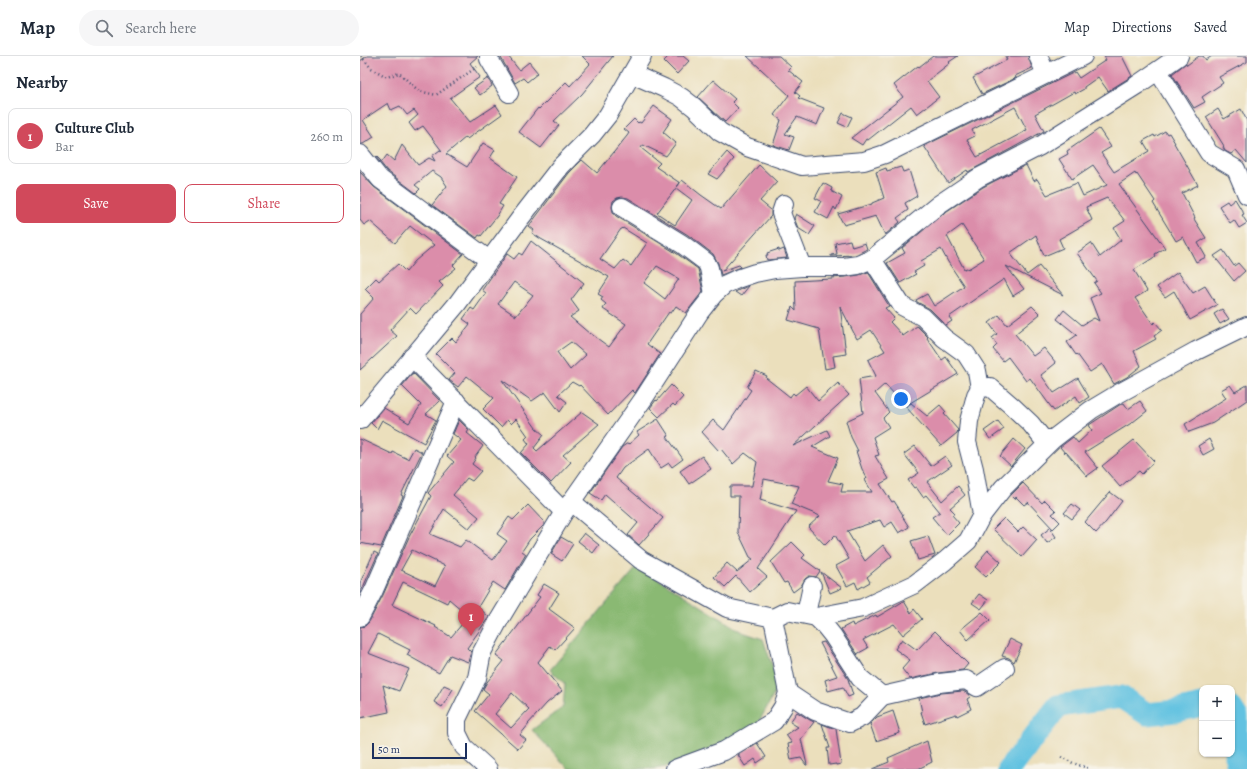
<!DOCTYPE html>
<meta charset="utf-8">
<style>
:root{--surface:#fff;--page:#f6f6f7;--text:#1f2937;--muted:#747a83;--line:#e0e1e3;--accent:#d1495b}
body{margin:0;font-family:Alegreya,serif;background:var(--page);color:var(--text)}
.controls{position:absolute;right:12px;bottom:12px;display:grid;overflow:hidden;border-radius:8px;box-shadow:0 1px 3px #0004}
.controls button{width:36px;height:36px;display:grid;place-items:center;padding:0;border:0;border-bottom:1px solid var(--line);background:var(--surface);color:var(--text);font:20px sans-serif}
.scale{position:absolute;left:12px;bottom:10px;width:95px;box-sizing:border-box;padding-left:4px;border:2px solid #1b2f5e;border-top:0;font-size:11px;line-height:14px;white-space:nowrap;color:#1b2f5e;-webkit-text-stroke:3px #f7f3e8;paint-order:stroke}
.you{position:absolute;left:541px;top:343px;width:14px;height:14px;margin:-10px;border:3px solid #fff;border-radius:50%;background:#1a73e8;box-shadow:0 0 0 6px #1a73e833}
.badge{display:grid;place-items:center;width:26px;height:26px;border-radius:50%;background:var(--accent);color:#fff;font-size:13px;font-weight:700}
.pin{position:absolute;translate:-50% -33px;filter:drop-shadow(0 1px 2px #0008)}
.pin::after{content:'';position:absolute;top:21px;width:14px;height:12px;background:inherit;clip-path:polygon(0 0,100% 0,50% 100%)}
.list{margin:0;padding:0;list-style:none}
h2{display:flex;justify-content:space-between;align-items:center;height:52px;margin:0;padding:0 16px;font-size:17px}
h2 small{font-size:13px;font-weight:400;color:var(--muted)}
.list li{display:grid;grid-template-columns:26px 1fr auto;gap:12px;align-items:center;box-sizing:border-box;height:56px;margin:0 8px 8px;padding:0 8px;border:1px solid var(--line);border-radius:8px}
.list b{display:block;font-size:15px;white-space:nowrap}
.list p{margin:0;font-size:13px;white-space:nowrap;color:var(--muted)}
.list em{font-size:13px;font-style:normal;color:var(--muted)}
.actions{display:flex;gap:8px;padding:12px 16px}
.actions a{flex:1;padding:9px 0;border:1px solid var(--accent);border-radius:8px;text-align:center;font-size:14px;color:var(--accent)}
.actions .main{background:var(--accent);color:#fff}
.icon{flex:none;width:22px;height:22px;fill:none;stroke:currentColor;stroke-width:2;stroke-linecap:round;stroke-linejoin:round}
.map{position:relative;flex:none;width:887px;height:713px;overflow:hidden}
header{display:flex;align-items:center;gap:24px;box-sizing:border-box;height:56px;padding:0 20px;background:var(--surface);border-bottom:1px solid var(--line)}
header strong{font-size:19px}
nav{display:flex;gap:22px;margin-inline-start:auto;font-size:14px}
.search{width:280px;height:36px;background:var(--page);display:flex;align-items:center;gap:10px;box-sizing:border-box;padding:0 14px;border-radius:22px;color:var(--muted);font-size:15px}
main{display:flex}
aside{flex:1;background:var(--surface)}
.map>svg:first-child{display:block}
.forest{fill:#8ab973;stroke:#527468}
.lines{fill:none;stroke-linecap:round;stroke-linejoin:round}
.river{stroke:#62c2e1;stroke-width:23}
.building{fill:#db8daa;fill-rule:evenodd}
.minor-casing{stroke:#3a496c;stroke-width:20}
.path{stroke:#3a496c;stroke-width:2.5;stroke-dasharray:1 3;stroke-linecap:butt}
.minor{stroke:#fff;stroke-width:18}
</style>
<header>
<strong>Map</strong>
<div class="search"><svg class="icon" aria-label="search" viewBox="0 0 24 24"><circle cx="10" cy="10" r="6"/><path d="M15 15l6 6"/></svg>Search here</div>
<nav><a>Map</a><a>Directions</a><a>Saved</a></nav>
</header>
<main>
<aside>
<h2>Nearby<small></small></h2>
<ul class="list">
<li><span class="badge">1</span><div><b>Culture Club</b><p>Bar</p></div><em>260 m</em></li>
</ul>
<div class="actions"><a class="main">Save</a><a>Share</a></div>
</aside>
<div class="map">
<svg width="887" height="713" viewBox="0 0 887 713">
<rect width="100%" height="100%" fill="#f7f3e8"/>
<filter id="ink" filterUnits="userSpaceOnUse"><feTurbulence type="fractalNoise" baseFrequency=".025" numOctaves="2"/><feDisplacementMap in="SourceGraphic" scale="8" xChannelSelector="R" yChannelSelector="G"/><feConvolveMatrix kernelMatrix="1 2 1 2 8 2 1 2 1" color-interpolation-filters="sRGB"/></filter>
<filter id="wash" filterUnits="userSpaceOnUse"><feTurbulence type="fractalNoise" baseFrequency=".012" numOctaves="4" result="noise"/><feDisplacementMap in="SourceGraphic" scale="16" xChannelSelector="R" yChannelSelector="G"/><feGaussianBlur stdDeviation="0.9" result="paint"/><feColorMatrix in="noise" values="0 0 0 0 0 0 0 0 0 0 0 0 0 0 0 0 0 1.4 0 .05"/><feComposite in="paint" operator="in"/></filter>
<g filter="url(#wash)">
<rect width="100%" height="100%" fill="#ebdfbc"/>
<!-- forest -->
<path class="forest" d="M278,510L382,576L403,583L419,629L394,675L306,711L294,713H209L172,674L203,651L205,628L190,614Z"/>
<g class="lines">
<!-- river -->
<g class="river">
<path d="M872,653L877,661L876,704L887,705"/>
<path d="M649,713L698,650L761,641L787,658L816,655L842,649"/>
</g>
</g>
<g id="blocks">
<!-- building -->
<g class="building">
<path d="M7,0H118L110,7L120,21L90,42L110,66L136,49L142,58L107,83L106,81L86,98L107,111L123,87L135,94L130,102L157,121L139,148L143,150L137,160L121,180L119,179L117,182L72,149L87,130L81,121L72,115L55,129L60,133L56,137L27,115L16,101V100L22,106L27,99L34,105L42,89L58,109L69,102L75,105L72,100L80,94L82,95L63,70L55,75L49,67L58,59L54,54L47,59L40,50L31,54L28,47L16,55L3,64L14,81L3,88H0V5Z"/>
<path d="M140,0H148L159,14L169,6L178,17L167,26L163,22L155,27Z"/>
<path d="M222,0H253L222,38L194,65L199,69L181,92L159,76L178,52L179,53L206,26L210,30L230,8Z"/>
<path d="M309,0H323L329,5L317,18L304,5Z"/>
<path d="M387,0H419L431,11L428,14L443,26L435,36L440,40L438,42L464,52L457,69L437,61L425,78L434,81L429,94L413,89L421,64L414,59L429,39Z"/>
<path d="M573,0H598L589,6L590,7L567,25L579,41L557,58L551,50L508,84L506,83L502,89L491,82L543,41L534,29L558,10L559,11Z"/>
<path d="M645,0H668L672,12L655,20L656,22L622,38L613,22L647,4Z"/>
<path d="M744,0H762L772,20L748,35L738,21L724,31V33L715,38L714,36L675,58L684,75L608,116L607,114L588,127L564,90L715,16L719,22L746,4ZM655,51L667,74L664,75V76L617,101L607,84L615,80L612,74Z"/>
<path d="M839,0H843L846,4L852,0H887V6L859,21L863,27L842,41L845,46L834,52L812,18L826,7L827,9Z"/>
<path d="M128,22L132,30L120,39L114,32Z"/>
<path d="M353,24L375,43L372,46L378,52L365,66L338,41Z"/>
<path d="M294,50L312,63L303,76L316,87L306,100L283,89L281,92L300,107L296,111L320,127L297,157L315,169L332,144L316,132L322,124L341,139L361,153L399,109L417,126L400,145L411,154V160L362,215L379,209L381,211L361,219L358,207L353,198L328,179L268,142L262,141L257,142L253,145L252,151L253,156L256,160L316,197L338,213L343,235L326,257L316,250L311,257L309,256L287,288L300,298L275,337L272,334L248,359L220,329L219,330L212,326L198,339L207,346L200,356L185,336L172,345L142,324L176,372L184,379L174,392L177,395L222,356L239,368L203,399L211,406L191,427L161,397L169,388L165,383L168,380L156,363L151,368L147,364L141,371L123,353L134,342L107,320L98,331L89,324L95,317L76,298L92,282L96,286L110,268L103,263L111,252L114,254L126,237L122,234L147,198L154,203L159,197L162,199L171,185L224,227L211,244L219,255L210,261L230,278V277L249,291L266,268L243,253L246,248L241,244L243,241L238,238L249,221L181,183L172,177L174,174L169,170L209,117L222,104L237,117L267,80L269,77L264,73L274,63L278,67L279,66L281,67ZM263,172L287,187L271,210L263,204L255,213L240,203L261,173H262ZM297,210L319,223L305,243L284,227ZM154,226L173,239L156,260L138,248ZM211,286L226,299L210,314L197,296Z"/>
<path d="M858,53L864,63L881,53L887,65V107L876,94L871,98L865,95L863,91L864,90L846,61Z"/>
<path d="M483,57L492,61L487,71L478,67Z"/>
<path d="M739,73L751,91L741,97L754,116L789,95L783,85L794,79L795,81L805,75L807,78L809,77L815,87H814L838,129L822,137L835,162L834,163L846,182L838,187L846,201L836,206L823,181L816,185L793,147L795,145L777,118L776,119L775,117L759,128L805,192L795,198L796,200L774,214L787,235L775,242L793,268L795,266L802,274L794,280L796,283L774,295L781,310L767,321L754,328L742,308L730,316L717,298L716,299L707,286L717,279L697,263L704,254L722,269L734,262L739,265L730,242L741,237L734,227L737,225L717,197L731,187L740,201L761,184L754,172L765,165L747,142L726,151L732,164L699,183L703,192L684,200L676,179L650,197L667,219L679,210L703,239L646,210L664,233L653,240L644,223L589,261L592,265L586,269L570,253L557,246L556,244L567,238L574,250L604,230L588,206L581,193L561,205L564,210L554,216L556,218L540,227L527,207L545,197L542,192L584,157L623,131L666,109L674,125L677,123L687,139L717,127L723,140L747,129L733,109L712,123L699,103L708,98L707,95ZM602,169L624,203L608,213L607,212L604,213L587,180Z"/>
<path d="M367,96L374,103L357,123L348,118Z"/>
<path d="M541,111L543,116L549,114L557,140L545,147L548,154L537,162L540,166L525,179L516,160L484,169L478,158L512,148V147L524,142L516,116L526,112L527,115Z"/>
<path d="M0,116L14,131L103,198L93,209L96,212L79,226L83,230L56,258L50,252L30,274L37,280L0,314V258L14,242L5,233L16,222L19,225L38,208L46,216L55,205L74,189L50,170L35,187L10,165L4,169L0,164Z"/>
<path d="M463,127L472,132L471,135L482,141L476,154L474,151L468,163L455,156L461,145L455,142Z"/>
<path d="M875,143L884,158L882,159L887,167L879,172L874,164L870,167L859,150L867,145L869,148Z"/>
<path d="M436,158L455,170L449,179L438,172L434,162Z"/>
<path d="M490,184L492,191L505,187L507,193L495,199L471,200V199L477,198L475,187Z"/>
<path d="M419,193V195L424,193L427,202L407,204L406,199H408L407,197Z"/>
<path d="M863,194L874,210L878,207L885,215L874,225L854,200Z"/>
<path d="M508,216L529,250L525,252L534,262L530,266L543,280L557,270L568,281L567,282L582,304L586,301L598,318L545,350L525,328L515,337L529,356L523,362L529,371L513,381L519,399L515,400L529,423L520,428L532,446L534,445L543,459L542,460L549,471L539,477L532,466L524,471L520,464L487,475L505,505L523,489L532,500L507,521L510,526L498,533L495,526L487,530L476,510L489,503L475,479L465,489L448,471L460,460L431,448L439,430L404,423L400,444L436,455L398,513L407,521L390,536L376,520L365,531L354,521L367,507L377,516L393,503L390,501L378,476L379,440H370V430H392V429L397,406L385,397L373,408L361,393L359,395L342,376L353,364L364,374L391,334L387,331L396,315L407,320L406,322L430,341L433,337L435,339L446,330L458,345L478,327L489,339L433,390L467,374L470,380L452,391L478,402L468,425L483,428L481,436H512L505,424L507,422L502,413L496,395H498L491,381L486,365L503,357L499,323L516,320L508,304L525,295L511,274L497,283L480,250L486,298L473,300L475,311L465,313L459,273L428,264L432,251L436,255L435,225L472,223V222L485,221L499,219Z"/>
<path d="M818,216L833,237L845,230L857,249L830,264L814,235L805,241L797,231Z"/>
<path d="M389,230L381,240L375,236L381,233Z"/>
<path d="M672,250L680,258L655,278L673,300L684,292L696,307L681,319L694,337L718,322L729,341L720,347L716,340L694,355L670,322L666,325L648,301L643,305L633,293L637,289L632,282L637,278L629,267L639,259L647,269Z"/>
<path d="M862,253L869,263L860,268L854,258Z"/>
<path d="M53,317L80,345L66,358L76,364L64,387L22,364L17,373L11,367L24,352L49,367L61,349L42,330Z"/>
<path d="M311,329L323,341L315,350L313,348L299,361L290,352L296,344L297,345Z"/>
<path d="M870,329L875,336L887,329V344L853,367L829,376L825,368L866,342L861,334Z"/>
<path d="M780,345L787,355L773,366L725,396L738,412L727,420L706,396L705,397L700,391L713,381L718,387L732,374L729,369L761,348L764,347L768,353Z"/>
<path d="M551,347L567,360L580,349L586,356L584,358L598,374L597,377L581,390L546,351Z"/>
<path d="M298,363L309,380L307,381L323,403L312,411L309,407L301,412L289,393L263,412L256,422L303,462L279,489L268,479L278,467L245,438L241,444L230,437L262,391L268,387L269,388L279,379L277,376Z"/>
<path d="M99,364L109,374L107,377L123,390L115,401L116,402L112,408L121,415L112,425L107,422L93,439L119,461L109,473L84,453L70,478L100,491L106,484L133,504L147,485L137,478L149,461L153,464L168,449L184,466V469L170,483L162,495L166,498L145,534L133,526L118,551L129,561L107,592L111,596L108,606L90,599L79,617L47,599L50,594L18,578L8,597L49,613L39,635L23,629L29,656L0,662V571L5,570L9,566L23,539L49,481L71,440L68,437L94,406L87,400L101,384L93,378ZM52,494L85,510L75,530L41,514ZM43,526L87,547L89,543L109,560L91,581L75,571L76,570L32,549Z"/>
<path d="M638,365L644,373L630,383L624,375Z"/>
<path d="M0,383L32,398L33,396L48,403L54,392L62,396L41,439L43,440L21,491L0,487V456L1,454L0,453Z"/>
<path d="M654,383L665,393L651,410L640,400Z"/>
<path d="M849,383L854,393L843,399L838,390Z"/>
<path d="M774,384L794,405L782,418L779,415L760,431L742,410Z"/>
<path d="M555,390L571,410L585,400L592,409L567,426L582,445L598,430L605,439L590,452L595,457L592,459L599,467L587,479L572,461L580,456L566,439L563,441L556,431L554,432L548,424L559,417L544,398Z"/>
<path d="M342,400L351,413L329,428L320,415Z"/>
<path d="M663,427L682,447L685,444L696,455L692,458L700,466L693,473L668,446L664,449L656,441L655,443L651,439Z"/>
<path d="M750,436L762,445L746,466L736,477L725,466Z"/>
<path d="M712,448L720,454L712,463L704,457Z"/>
<path d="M644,462L658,476L663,471L677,484L662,501L633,473Z"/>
<path d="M690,472L696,481L687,487L681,479Z"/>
<path d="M224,477L239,489L233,497L218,485Z"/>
<path d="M568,480L575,499L558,504L551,485Z"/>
<path d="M201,481L213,488L202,505L191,498Z"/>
<path d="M432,486L445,499L442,502L460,515L456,521L449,520L445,523L441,530L433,536L427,526L424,527L411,506Z"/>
<path d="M628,494L641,506L626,521L615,511L623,502L622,501Z"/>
<path d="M14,496L18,498L0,538V527Z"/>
<path d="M461,516L482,532L470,537Z"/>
<path d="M184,528L199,537L189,553L215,572L195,594L190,590L178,606L202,635L187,647L168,668H169L160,679L166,684L158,693L115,655L129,638L123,633L127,626L144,605L136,599L180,541L177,539ZM152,637L169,653L151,672L135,658Z"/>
<path d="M619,538L628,544L621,553L612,547Z"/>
<path d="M544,545L551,557L554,553L562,563L543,579L534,568L503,584L508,592L497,598L498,599L481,573L492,567L493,570L516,559L517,561Z"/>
<path d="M622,556L630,564L608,584L600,574Z"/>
<path d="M575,575L608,608L603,614L578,617L550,623L542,613L550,604L535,593L542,583L557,594Z"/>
<path d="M650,583L662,589L654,606L649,602L642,600Z"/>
<path d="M464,586L488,623L493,639L488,641L483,631L468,635L465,624L477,620L460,587Z"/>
<path d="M84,629L93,633L82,651L74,646Z"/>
<path d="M603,635L608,638L610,641L607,643L611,653L597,660L596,658L565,668L561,656H562L559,642L581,637Z"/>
<path d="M533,655L540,677L516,685L510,668L517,661Z"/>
<path d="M437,656L450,664L454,666L441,683L447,709H446L441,702L431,704L428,688L432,687L426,679L438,671L430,666Z"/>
<path d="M462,668L476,673L481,708L476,709V708L469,709L467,692H470Z"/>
<path d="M567,685L572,706L558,713H512L529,706L528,702Z"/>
<path d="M397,687L406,701L397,707L395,703L385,710L378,699Z"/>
</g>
</g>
</g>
<g filter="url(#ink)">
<use href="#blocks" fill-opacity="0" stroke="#3a496c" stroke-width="1"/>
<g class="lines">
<defs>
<g id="minor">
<path d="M129,0V3L149,37"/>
<path d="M678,0L686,18"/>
<path d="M798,15L849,97L876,113L887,139"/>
<path d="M272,18L304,32L321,41L334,51L360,76L387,91L442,110L504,105L525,98L723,0"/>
<path d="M0,98L20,123L129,204"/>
<path d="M424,148L421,157L442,211"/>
<path d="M262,151L322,188L346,206L349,212L354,238"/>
<path d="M512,203L542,250L563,261L584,282L606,298L617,315L620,332"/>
<path d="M52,301L204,456"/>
<path d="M0,364L97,248L159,164L201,110L232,79L248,59L282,0"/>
<path d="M212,446L281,504L367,552L413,562L427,555L456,561L465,570L473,580L500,622L522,640L579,627L606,624L617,631L645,612"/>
<path d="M622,459L614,413L607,386L609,365L616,339L620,332L630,331L652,350L671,368L683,383H693"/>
<path d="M446,558L452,530"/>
<path d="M0,561L14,534L96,345"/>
<path d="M456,561L503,552L555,528L585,505L608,485L622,459L643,432L693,383L731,354L756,339L836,295L887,270"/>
<path d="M428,637L455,655L490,667L502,661L522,640"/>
<path d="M128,713L104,691L97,677V663L117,622L122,596L139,564L204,456L284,342L339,257L354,238L364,229L377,223L395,217L415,213L442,211H484L498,209L512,203L578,149L618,122L680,90L777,29L819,0"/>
<path d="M315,713L364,695L414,665L423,651L428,637L413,562"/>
</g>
</defs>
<!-- minor casing -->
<use href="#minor" class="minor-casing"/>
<!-- path -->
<g class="path">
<path d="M1,0L11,12L27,21L39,17L59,35L76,39L117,11"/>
<path d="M701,701L713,707L730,713"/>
</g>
<!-- minor -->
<use href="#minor" class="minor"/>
</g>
</g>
</svg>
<div class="controls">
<button>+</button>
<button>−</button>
</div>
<div class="scale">50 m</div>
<div class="you"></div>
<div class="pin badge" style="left:111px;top:580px">1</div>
</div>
</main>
